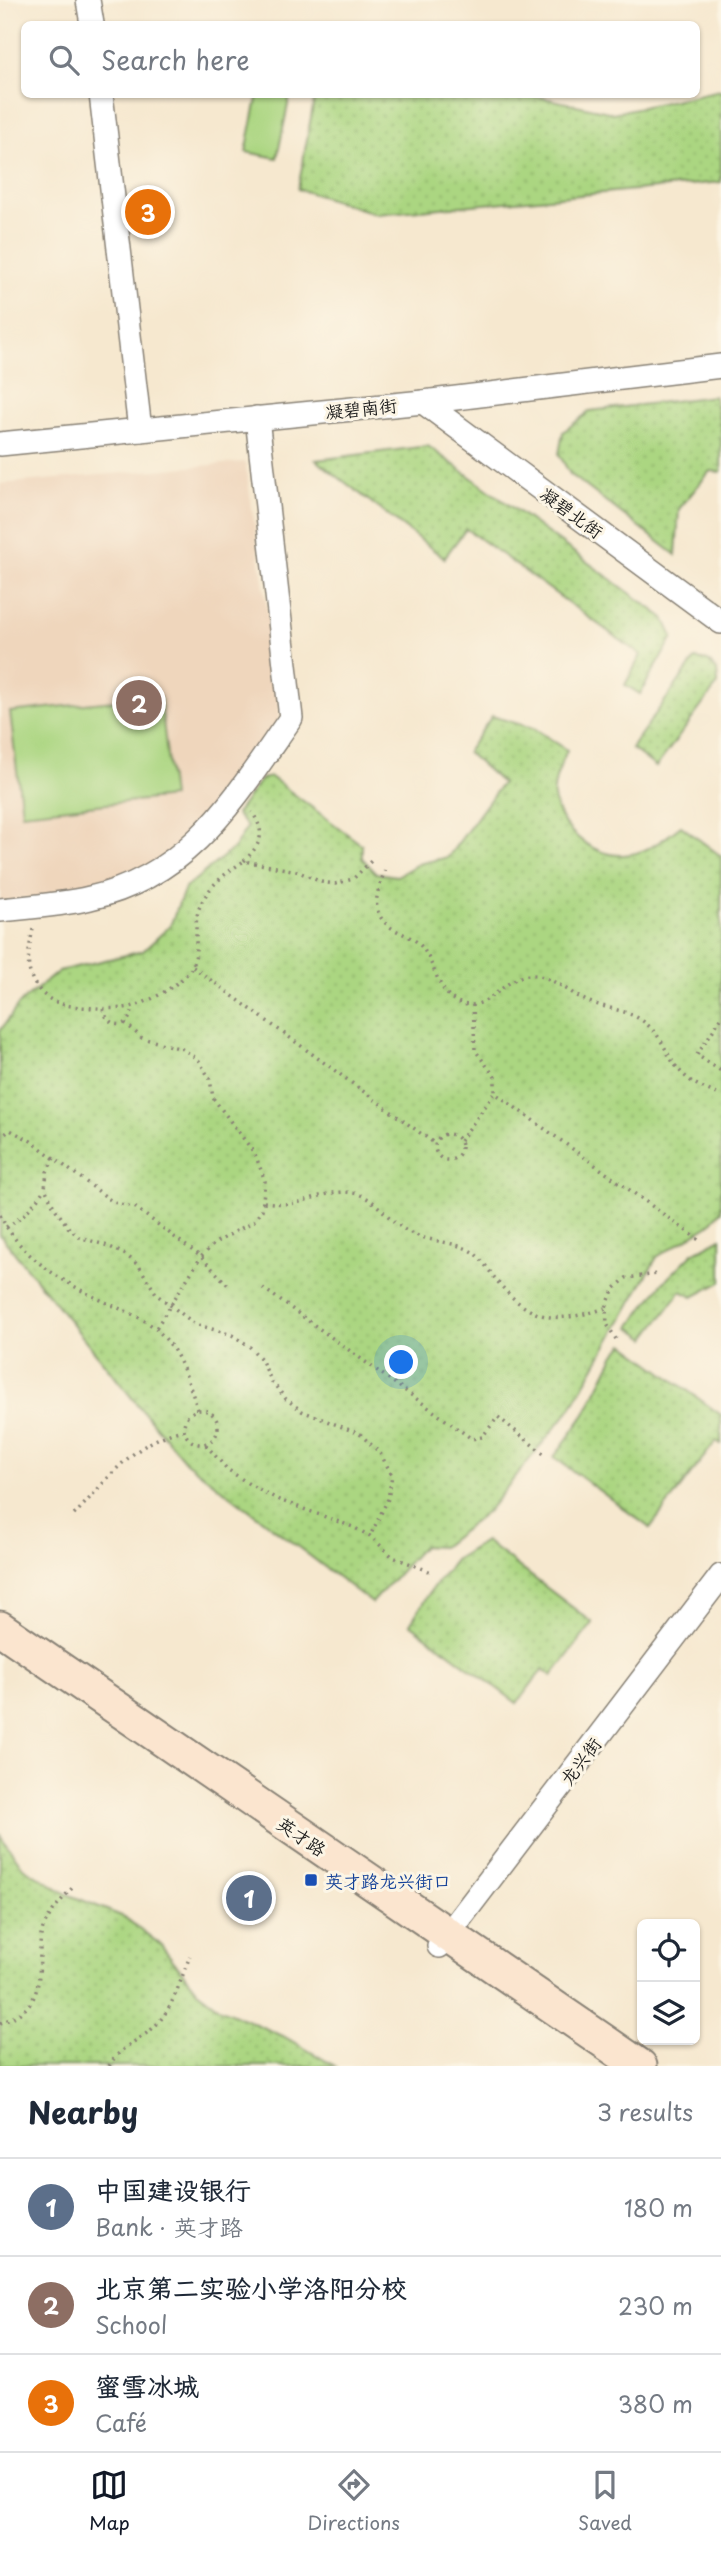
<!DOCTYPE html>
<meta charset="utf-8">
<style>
:root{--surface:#fff;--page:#f2f2f3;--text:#1f2937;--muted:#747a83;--line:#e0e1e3;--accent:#111827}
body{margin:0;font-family:"Playpen Sans","LXGW WenKai TC",sans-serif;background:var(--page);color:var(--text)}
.controls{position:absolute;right:21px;bottom:21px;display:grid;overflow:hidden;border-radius:10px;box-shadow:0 2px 5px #0004}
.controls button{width:63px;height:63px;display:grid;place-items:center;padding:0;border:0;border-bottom:2px solid var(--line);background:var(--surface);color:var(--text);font:35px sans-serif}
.you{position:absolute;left:402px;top:1363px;width:24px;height:24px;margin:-18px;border:5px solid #fff;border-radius:50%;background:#1a73e8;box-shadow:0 0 0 10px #1a73e833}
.badge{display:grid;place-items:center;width:46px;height:46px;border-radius:50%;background:var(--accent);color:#fff;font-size:23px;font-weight:700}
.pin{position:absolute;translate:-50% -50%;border:4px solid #fff;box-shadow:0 2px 7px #0006}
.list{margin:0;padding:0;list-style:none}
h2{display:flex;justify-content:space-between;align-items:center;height:91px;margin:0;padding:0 28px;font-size:30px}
h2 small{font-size:23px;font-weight:400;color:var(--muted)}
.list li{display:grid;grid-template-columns:46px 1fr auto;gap:21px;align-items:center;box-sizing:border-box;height:98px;padding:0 28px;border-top:2px solid var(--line)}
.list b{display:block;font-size:26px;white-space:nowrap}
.list p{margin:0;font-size:23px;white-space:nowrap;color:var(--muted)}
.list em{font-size:23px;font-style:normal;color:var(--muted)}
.icon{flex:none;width:38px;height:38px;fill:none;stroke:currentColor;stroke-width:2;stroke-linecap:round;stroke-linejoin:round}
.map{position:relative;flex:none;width:721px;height:2066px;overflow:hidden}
.search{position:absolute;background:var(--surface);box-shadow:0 2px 5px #0004;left:21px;right:21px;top:21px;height:77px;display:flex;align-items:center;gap:18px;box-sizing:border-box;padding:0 24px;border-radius:10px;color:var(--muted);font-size:26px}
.sheet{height:385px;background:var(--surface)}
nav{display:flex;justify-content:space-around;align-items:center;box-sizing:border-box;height:98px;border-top:2px solid var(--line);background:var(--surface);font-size:19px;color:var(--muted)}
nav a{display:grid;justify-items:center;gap:4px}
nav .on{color:var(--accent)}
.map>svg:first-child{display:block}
.built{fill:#efd6bc}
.grass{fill:url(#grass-dots);stroke:#64794e;stroke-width:2}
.park{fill:#abd681;stroke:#64794e;stroke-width:2}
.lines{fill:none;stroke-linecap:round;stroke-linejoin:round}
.street-casing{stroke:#898276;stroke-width:26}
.secondary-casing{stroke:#898276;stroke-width:37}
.path{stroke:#898276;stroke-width:3.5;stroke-dasharray:2 5;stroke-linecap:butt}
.street{stroke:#fff;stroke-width:23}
.secondary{stroke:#fbe5cf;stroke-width:33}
.transit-dot{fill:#1a4fb4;stroke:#fcf5e5;stroke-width:2.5}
.labels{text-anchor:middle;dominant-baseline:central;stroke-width:6;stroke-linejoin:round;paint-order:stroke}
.street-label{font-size:18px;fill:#1c1c1c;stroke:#fcf5e5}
.transit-label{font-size:18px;fill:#164399;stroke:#fcf5e5;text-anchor:start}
</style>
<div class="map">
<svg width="721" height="2066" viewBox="0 0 721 2066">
<defs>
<pattern id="grass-dots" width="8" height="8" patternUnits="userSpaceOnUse" patternTransform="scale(1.75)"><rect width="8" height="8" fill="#abd681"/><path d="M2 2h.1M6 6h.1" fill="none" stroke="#93b76f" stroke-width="1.8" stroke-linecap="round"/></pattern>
</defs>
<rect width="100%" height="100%" fill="#fcf5e5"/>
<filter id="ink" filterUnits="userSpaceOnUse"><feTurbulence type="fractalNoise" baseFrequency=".0143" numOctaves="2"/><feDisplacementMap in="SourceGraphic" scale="14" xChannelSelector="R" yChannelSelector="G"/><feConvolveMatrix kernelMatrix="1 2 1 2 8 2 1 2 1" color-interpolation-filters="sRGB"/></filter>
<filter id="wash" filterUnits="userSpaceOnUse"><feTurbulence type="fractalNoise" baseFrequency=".00686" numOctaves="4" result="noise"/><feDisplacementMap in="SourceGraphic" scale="28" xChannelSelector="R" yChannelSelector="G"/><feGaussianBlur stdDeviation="1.57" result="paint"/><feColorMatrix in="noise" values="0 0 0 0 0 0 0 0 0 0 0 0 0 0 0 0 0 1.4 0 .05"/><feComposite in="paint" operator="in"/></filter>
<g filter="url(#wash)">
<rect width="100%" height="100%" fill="#f6e8cf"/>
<!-- built -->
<path class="built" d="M245,462L278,680L279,726L200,828L145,869L89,893L0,902V484Z"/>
<!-- grass -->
<g class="grass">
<path d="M721,90V182L377,214L298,189L315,95H530L613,113Z"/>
<path d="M714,396L721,428V472L710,471L679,509L676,555L570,474L559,454L563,432L590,411Z"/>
<path d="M428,446L664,618L673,637L640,694L625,685L641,655L466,529L444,558L316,460Z"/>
<path d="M695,659L708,661L717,671L718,684L656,767L631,748Z"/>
<path d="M492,716L535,729L567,750C562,763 552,782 554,797C558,828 592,856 623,855C646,854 664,839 681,826L721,856V1211L709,1225L657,1257L571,1408L487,1512L442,1547L423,1546L372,1603L186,1462L141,1409L0,1235V1031L19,1004L59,971L143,951L170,926L185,888L234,848L247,827L236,814L261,779L271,777L362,845V858L376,873L397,876L418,864L448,857L502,783L467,752Z"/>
<path d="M721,1238V1282L693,1297L681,1291L646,1338L630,1327L661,1285L693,1253Z"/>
<path d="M624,1344L721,1415V1444L716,1441L650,1528L554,1457L585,1414L615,1354Z"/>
<path d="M485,1541L593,1623L552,1676L543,1669L517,1703L410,1624L433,1587L456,1559Z"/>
<path d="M0,1835L23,1867L67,1894L124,1917L161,1945L197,1991L221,2009L283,2036L335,2066H0Z"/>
</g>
<!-- park -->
<g class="park">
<path d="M258,94L290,95L277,158L246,152Z"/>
<path d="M160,696L172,797L22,813L10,712Z"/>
</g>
</g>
<g filter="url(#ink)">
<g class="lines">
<defs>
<g id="street">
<path d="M88,0L92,24"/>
<path d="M101,94L140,430"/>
<path d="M423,402L721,622"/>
<path d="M0,444L423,402L721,366"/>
<path d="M0,910C30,907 61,905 90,898C191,876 236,796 291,718L257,418"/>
<path d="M439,1946L721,1576"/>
</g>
<path id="secondary" d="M0,1628L640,2066"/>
</defs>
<!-- street casing -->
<use href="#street" class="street-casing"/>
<!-- secondary casing -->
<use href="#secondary" class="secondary-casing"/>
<!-- path -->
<g class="path">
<path d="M244,861C262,843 266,833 252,812"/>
<path d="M385,870C380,885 372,901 380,916C389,932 406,932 418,943C435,958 436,995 460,1003C489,1014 503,976 530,975C550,974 570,994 587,1001C604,1008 622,1009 638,1018C666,1035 664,1057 684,1075C693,1085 709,1090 721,1096"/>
<path d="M33,929C28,953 23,974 42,993C56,1007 78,1007 97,1008C108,1009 124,1009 134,1006C152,1001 193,978 195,959C198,942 193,922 200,906C209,885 226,873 244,861L297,871L321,882L335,884L353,879L371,861"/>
<path d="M193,967L434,1143"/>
<path d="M473,1005L475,1050L495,1077V1093"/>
<path d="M103,1009C109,1030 130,1030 133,1007"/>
<path d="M721,1018L697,1055L721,1071"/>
<path d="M125,1023L142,1038L182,1049L198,1059L210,1079L213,1098L255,1154L265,1181L262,1210L254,1221L215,1243L201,1257L156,1328"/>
<circle cx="448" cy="1147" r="13"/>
<path d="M0,1138L10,1130L31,1141L113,1202L136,1208L201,1257L228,1285"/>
<path d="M460,1141L495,1093L699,1240"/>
<path d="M54,1158L47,1172L45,1188L54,1207L68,1227L79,1237L108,1246L126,1255L139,1266L157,1295L195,1324L232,1335L248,1345L261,1359L272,1382L286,1399L302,1411L360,1434L380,1453L392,1475L388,1499L370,1536"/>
<path d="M264,1202C274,1203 286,1205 296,1203C315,1198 337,1188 358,1194C379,1201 390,1223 409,1232C429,1243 455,1240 474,1253C484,1261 490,1273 498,1282C533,1324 558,1323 606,1308"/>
<path d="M0,1215C20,1257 64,1283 105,1302C122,1310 143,1317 157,1330C180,1350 188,1382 198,1410"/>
<path d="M6,1227C24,1217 34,1205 45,1188"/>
<path d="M263,1288L472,1439L482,1437L498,1417L544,1454"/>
<path d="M616,1339L607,1324L606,1308L613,1290L626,1278L658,1274"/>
<circle cx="201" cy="1427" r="17"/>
<path d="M206,1445L227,1469L249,1484L279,1500L353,1527L370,1536L393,1557L434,1573"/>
<path d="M74,1515C110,1478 130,1443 183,1430"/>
<path d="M0,2023C38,2009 39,1991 40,1953C40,1944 40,1934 44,1926C51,1911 63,1898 74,1886"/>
<path d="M109,2066C123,2043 138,2043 155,2026C173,2009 181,1978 190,1956"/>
</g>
<!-- street -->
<use href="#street" class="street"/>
<!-- secondary -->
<use href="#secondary" class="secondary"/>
</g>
</g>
<!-- markers -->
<rect class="transit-dot" x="304" y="1873" width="14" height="14" rx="3.5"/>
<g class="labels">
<!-- street labels -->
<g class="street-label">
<text transform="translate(361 408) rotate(-6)">凝碧南街</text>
<text transform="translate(572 512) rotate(36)">凝碧北街</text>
<text transform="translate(580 1761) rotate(-53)">龙兴街</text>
<text transform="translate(302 1836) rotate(34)">英才路</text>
</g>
<!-- transit labels -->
<g class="transit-label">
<text x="325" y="1880">英才路龙兴街口</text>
</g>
</g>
</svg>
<div class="controls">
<button><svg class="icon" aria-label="locate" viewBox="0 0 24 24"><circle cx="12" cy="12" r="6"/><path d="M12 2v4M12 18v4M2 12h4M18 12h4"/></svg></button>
<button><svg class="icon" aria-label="layers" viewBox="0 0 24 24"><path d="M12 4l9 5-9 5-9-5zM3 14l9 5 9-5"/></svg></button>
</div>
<div class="you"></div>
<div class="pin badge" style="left:249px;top:1898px;background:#5c6f8a">1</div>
<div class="pin badge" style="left:139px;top:703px;background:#8d6e63">2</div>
<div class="pin badge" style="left:148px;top:212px;background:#e8710a">3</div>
<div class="search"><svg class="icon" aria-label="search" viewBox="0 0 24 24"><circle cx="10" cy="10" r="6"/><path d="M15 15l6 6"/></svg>Search here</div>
</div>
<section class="sheet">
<h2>Nearby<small>3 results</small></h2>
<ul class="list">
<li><span class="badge" style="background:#5c6f8a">1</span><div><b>中国建设银行</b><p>Bank · 英才路</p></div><em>180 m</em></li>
<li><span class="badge" style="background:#8d6e63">2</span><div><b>北京第二实验小学洛阳分校</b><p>School</p></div><em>230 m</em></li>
<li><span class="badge" style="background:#e8710a">3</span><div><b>蜜雪冰城</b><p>Café</p></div><em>380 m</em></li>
</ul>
</section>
<nav>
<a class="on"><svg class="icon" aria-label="map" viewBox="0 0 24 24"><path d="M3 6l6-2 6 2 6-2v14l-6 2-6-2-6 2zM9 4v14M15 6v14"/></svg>Map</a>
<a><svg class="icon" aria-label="directions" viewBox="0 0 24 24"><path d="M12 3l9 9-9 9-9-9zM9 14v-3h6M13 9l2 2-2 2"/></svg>Directions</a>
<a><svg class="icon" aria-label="saved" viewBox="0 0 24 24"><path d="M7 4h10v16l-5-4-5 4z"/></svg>Saved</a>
</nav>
